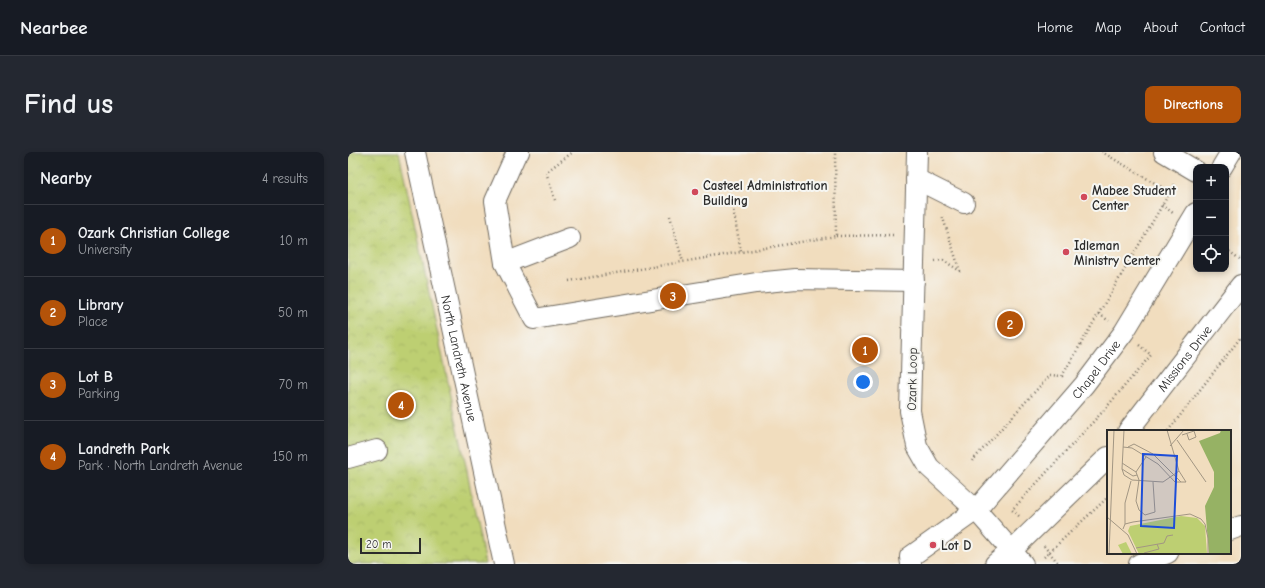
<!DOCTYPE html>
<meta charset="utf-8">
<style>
:root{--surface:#171b24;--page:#242831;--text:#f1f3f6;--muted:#9ea1a6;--line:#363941;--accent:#b45309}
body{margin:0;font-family:"Comic Neue",sans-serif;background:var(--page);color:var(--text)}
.controls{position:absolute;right:12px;top:12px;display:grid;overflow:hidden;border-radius:8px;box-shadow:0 2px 6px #0003}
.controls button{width:36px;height:36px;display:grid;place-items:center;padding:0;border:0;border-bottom:1px solid var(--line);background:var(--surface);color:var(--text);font:20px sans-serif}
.scale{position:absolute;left:12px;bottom:10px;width:61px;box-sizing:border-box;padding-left:4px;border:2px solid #2b2b2b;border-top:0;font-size:11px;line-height:14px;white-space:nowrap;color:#2b2b2b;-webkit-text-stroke:3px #f6f6f2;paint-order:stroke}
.you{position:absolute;left:515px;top:230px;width:14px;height:14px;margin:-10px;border:3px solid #fff;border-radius:50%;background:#1a73e8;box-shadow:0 0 0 6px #1a73e833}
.badge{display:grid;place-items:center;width:26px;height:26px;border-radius:50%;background:var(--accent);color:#fff;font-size:13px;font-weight:700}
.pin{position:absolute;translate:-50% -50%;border:2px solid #fff;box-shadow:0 1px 4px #0006}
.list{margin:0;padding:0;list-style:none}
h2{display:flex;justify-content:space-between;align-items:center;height:52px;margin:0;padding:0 16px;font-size:17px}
h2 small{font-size:13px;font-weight:400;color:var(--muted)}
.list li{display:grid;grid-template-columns:26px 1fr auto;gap:12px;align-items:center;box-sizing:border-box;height:72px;padding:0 16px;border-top:1px solid var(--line)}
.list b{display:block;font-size:15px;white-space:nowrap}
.list p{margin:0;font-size:13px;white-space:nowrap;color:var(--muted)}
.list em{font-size:13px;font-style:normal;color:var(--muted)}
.icon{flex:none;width:22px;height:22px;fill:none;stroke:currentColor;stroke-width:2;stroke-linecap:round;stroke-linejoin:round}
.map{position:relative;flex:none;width:893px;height:412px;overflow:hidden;border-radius:8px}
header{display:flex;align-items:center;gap:24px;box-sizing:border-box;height:56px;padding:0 20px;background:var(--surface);border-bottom:1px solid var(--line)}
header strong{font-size:19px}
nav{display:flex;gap:22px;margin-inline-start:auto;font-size:14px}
.intro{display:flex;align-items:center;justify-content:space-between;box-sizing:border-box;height:96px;padding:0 24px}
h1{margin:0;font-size:28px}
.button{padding:10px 18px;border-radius:8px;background:var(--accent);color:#fff;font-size:14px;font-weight:700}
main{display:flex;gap:24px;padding:0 24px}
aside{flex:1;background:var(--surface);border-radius:8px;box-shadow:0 2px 6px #0003}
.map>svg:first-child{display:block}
.park{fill:url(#park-crowns);stroke:#747d4e}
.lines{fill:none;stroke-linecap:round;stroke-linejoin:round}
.minor-casing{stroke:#70695e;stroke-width:22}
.path{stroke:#70695e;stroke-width:2.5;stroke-dasharray:1 3;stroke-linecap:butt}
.minor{stroke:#fff;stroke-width:20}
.poi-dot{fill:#d1495b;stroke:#f6f6f2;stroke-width:1.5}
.labels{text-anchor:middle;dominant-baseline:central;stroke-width:4;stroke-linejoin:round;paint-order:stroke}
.poi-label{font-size:13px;font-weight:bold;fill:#2b2b2b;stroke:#f6f6f2;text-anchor:start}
.street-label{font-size:13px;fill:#2b2b2b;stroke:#f6f6f2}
.inset-road{fill:none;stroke:#a29683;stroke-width:1}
.view{fill:#1d4ed8;fill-opacity:0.15;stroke:#1d4ed8;stroke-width:2}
.inset-edge{fill:none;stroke:#2b2b2b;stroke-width:2}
</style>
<header>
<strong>Nearbee</strong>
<nav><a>Home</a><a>Map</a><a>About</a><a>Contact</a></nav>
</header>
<div class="intro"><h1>Find us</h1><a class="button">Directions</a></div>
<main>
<aside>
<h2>Nearby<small>4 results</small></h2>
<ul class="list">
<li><span class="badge">1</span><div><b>Ozark Christian College</b><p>University</p></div><em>10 m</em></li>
<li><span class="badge">2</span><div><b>Library</b><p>Place</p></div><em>50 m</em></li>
<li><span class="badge">3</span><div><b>Lot B</b><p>Parking</p></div><em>70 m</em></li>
<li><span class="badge">4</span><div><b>Landreth Park</b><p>Park · North Landreth Avenue</p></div><em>150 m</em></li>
</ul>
</aside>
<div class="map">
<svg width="893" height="412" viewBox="0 0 893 412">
<defs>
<pattern id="park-crowns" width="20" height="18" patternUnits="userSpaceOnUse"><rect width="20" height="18" fill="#bdcf72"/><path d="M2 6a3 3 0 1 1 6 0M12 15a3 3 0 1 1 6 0" fill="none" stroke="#a3b263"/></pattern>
</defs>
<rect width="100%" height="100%" fill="#f6f6f2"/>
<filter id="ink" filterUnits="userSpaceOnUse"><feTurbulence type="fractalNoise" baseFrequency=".025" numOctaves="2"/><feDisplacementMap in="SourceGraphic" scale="8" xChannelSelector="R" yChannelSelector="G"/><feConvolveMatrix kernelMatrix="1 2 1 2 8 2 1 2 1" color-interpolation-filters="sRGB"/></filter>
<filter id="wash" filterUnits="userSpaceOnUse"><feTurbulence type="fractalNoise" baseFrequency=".012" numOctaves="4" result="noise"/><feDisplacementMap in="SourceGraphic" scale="16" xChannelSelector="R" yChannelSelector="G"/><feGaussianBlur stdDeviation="0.9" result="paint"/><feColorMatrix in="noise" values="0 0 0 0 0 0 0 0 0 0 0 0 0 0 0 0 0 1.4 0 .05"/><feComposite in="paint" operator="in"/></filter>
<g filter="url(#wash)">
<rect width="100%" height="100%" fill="#f1ddbe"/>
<!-- park -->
<path class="park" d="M0,0H51L118,314L137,412H0Z"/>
</g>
<g filter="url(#ink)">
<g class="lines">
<defs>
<g id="minor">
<path id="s1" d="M67,0L156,412"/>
<path d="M171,0L168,2L147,49L157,111L186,167L408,131L448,127L566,129"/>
<path d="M569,0L562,259L569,294L581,315L628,358L675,412"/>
<path d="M816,0L848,19"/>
<path d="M874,15L883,0"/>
<path d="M568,27L616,51"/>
<path d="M157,111L222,86"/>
<path id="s2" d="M780,279L893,133"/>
<path d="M0,306L29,298"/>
<path d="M882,378L893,374"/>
<path id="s3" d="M563,412L562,405L628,358L736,233L776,180L848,61"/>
<path d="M647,412L663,399L760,305"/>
<path d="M791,412L820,401"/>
</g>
</defs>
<!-- minor casing -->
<use href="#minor" class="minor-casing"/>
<!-- path -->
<g class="path">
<path d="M822,40L828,30"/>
<path d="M207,48L198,20L225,0"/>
<path d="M384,51L393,100"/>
<path d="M814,53L825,61"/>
<path d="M322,64L335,110"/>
<path d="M488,84L547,83"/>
<path d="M878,97L893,108"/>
<path d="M587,109L595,108L612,119L594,63"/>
<path d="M221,129L488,84L487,0"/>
<path d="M751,162L761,169"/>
<path d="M820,279L893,185"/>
<path d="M624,309L702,223L714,224L822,40L754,0"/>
<path d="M671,364L664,358L757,257L803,203L791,193"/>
<path d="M696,394L711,412"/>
<path d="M696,405L760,345"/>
</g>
<!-- minor -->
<use href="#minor" class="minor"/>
</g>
</g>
<!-- markers -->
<g class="poi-dot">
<circle cx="347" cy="40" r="4"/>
<circle cx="736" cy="45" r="4"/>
<circle cx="718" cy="100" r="4"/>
<circle cx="585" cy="393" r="4"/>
</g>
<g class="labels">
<!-- poi labels -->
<g class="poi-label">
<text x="355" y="33">Casteel Administration<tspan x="355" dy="15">Building</tspan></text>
<text x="744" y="38">Mabee Student<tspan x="744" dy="15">Center</tspan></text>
<text x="726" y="93">Idleman<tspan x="726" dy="15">Ministry Center</tspan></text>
<text x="593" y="393">Lot D</text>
</g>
<!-- street labels -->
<g class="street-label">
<text stroke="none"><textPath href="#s1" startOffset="211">North Landreth Avenue</textPath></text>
<text stroke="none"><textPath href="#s2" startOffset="92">Missions Drive</textPath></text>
<text stroke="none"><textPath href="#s3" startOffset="273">Chapel Drive</textPath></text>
<text transform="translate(564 227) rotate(-89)">Ozark Loop</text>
</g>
</g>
<!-- overview -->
<g transform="translate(759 278)">
<rect width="124" height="124" fill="#f1ddbe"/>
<path d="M114,0H124V124H102L98,76L107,57V42L92,11L113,3Z" fill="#96b264"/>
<path d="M74,86L90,88L98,96L100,124H32L21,101L23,96Z" fill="#bdcf72"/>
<path d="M19,112L25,124H16L11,115Z" fill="#bdcf72"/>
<path class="inset-road" d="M17,0L15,39L17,45L25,50L56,52L72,41L60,0M75,5L87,1L89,7L82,10L80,4M70,10L99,52M63,16L77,0M16,17L25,18L51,34L68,52H79L72,41M21,17L27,14L46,24L74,52M15,33L29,42L32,50L29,71L32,80L38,85L48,82L46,52M15,39L26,46L30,45M29,42L39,27M0,87L21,105L30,124M18,94V73L24,51M16,99L18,94L26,92L83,84L94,89L98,94L101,108V124M29,118L57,113L60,106L66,105M37,123L52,119L50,114M2,124L7,0"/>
<path class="view" d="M36,24L70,26L67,98L34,96Z"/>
<rect width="124" height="124" class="inset-edge"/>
</g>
</svg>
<div class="controls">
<button>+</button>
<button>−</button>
<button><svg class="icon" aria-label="locate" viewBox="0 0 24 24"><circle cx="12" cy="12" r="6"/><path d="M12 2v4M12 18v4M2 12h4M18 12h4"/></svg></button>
</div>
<div class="scale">20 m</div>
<div class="you"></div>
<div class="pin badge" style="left:517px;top:198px">1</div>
<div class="pin badge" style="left:662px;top:172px">2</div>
<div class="pin badge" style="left:325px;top:144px">3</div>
<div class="pin badge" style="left:53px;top:253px">4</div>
</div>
</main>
